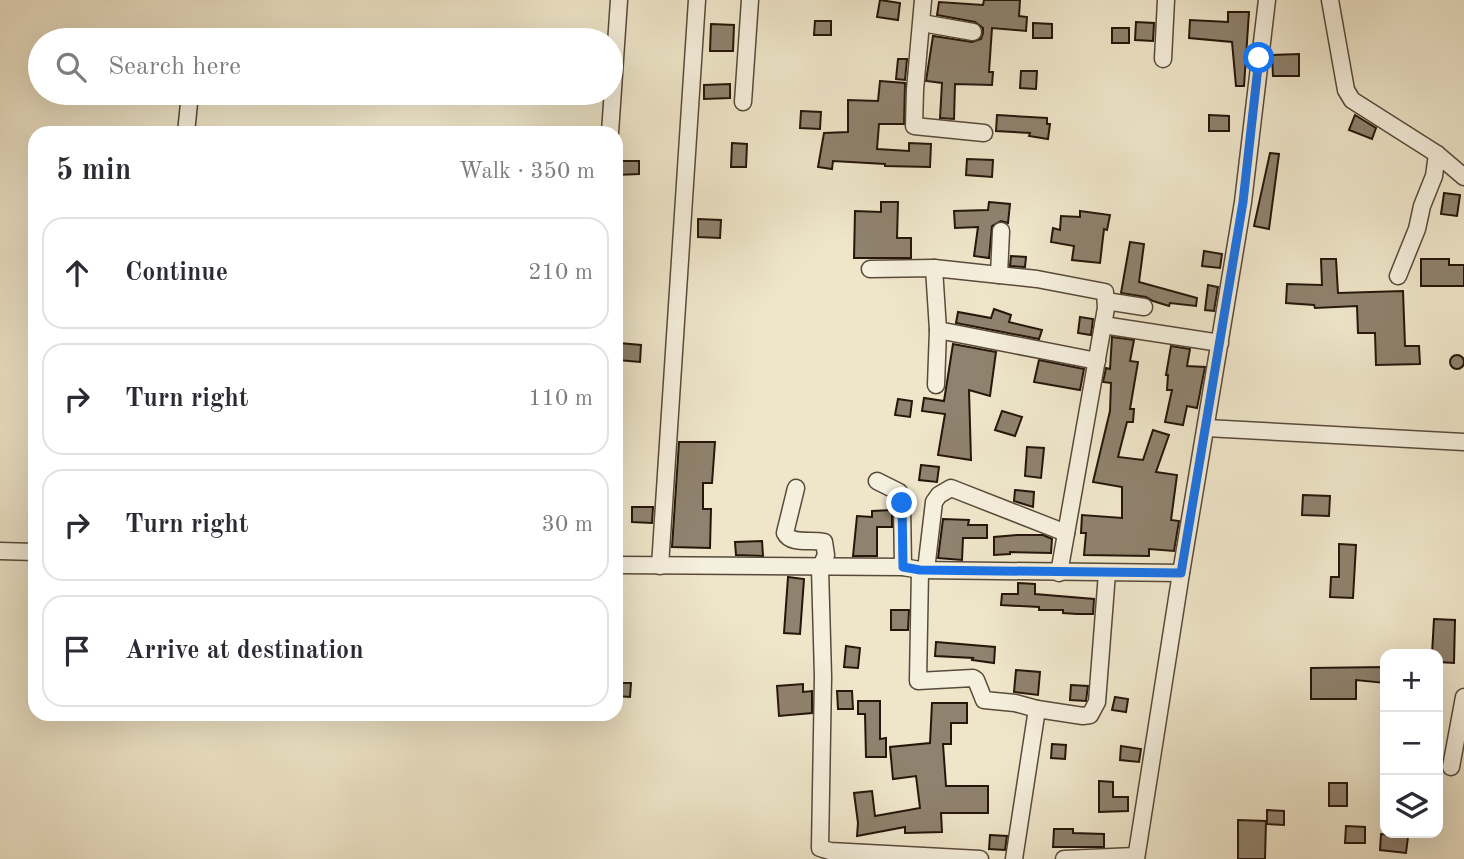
<!DOCTYPE html>
<meta charset="utf-8">
<style>
:root{--surface:#fff;--page:#f2f2f3;--text:#2b2b33;--muted:#7c7c81;--line:#e1e1e2}
body{margin:0;font-family:"Old Standard TT",serif;background:var(--page);color:var(--text)}
.controls{position:absolute;right:21px;bottom:21px;display:grid;overflow:hidden;border-radius:14px;box-shadow:0 7px 28px #0002}
.controls button{width:63px;height:63px;display:grid;place-items:center;padding:0;border:0;border-bottom:2px solid var(--line);background:var(--surface);color:var(--text);font:35px sans-serif}
.stop{position:absolute;width:21px;height:21px;margin:-16px;border:5px solid #1a73e8;border-radius:50%;background:#fff}
.stop.end{background:#1a73e8;border-color:#fff;box-shadow:0 2px 7px #0008}
.list{margin:0;padding:0;list-style:none}
h2{display:flex;justify-content:space-between;align-items:center;height:91px;margin:0;padding:0 28px;font-size:30px}
h2 small{font-size:23px;font-weight:400;color:var(--muted)}
.list li{display:grid;grid-template-columns:46px 1fr auto;gap:21px;align-items:center;box-sizing:border-box;height:112px;margin:0 14px 14px;padding:0 14px;border:2px solid var(--line);border-radius:21px}
.list b{display:block;font-size:26px;white-space:nowrap}
.list em{font-size:23px;font-style:normal;color:var(--muted)}
.icon{flex:none;width:38px;height:38px;fill:none;stroke:currentColor;stroke-width:2;stroke-linecap:round;stroke-linejoin:round}
.map{position:relative;flex:none;width:1464px;height:859px;overflow:hidden}
.search{position:absolute;background:var(--surface);box-shadow:0 7px 28px #0002;left:28px;top:28px;width:595px;height:77px;display:flex;align-items:center;gap:18px;box-sizing:border-box;padding:0 24px;border-radius:38px;color:var(--muted);font-size:26px}
.panel{position:absolute;background:var(--surface);box-shadow:0 7px 28px #0002;left:28px;top:126px;width:595px;height:595px;border-radius:21px}
.map>svg:first-child{display:block}
.building{fill:#8f826e;stroke:#26160a;stroke-width:2}
.lines{fill:none;stroke-linecap:round;stroke-linejoin:round}
.minor-casing{stroke:#584a3a;stroke-width:19}
.minor{stroke:#f5efdd;stroke-width:16}
.route{stroke:#1a73e8;stroke-width:9}
</style>
<div class="map">
<svg width="1464" height="859" viewBox="0 0 1464 859">
<rect width="100%" height="100%" fill="#efe6ca"/>
<filter id="stains"><feTurbulence type="fractalNoise" baseFrequency=".00286" numOctaves="4"/><feColorMatrix values="0 0 0 0 .2 0 0 0 0 .09 0 0 0 0 .02 0 0 0 .5 -.17"/></filter>
<radialGradient id="worn" r=".72"><stop offset=".6" stop-color="#630" stop-opacity="0"/><stop offset="1" stop-color="#630" stop-opacity=".3"/></radialGradient>
<!-- building -->
<g class="building">
<path d="M880,0L900,3L898,20L877,17Z"/>
<path d="M984,0H1020L1019,16L1027,17L1026,31L992,28L989,72H993L992,85L955,84L954,119L940,118L942,83L926,81L933,36L972,42L981,39L983,33V28L975,22L937,15L939,2L983,5Z"/>
<path d="M1228,12H1249L1244,86H1236L1232,42L1189,38L1190,20L1228,22Z"/>
<path d="M815,21H831V35H814Z"/>
<path d="M1136,22L1154,23L1153,41L1135,40Z"/>
<path d="M1033,23L1052,24V38H1033Z"/>
<path d="M711,24L734,25L733,51H710Z"/>
<rect x="1112" y="28" width="17" height="15"/>
<path d="M1299,54V76H1273L1272,55Z"/>
<path d="M898,59H907L905,80L896,79Z"/>
<path d="M1021,71H1037L1036,89L1020,88Z"/>
<path d="M880,81L905,83L904,124H879L877,149L909,151V143L931,144L930,167L885,166V164L833,161L832,169L818,167L824,133L848,132V100L878,101Z"/>
<path d="M730,84V98L704,99V85Z"/>
<path d="M801,111L821,112L820,129L800,128Z"/>
<path d="M997,115L1047,118V124H1050L1048,139L1029,136L1030,133L996,131Z"/>
<path d="M1209,115L1229,116V131H1209Z"/>
<path d="M1355,115L1376,128L1372,139L1349,130Z"/>
<path d="M732,143L747,144L746,167H731Z"/>
<path d="M1270,153L1279,154L1269,229L1254,226Z"/>
<path d="M967,159L993,160L992,177L966,175Z"/>
<path d="M616,161H639V174L616,175Z"/>
<path d="M1444,193L1460,195L1457,216L1441,214Z"/>
<path d="M881,202H898L897,238H911V258H854L855,211L881,212Z"/>
<path d="M989,202L1010,204L1008,223L1001,221L992,226L989,258L974,256L978,227L955,228L954,211L988,210Z"/>
<path d="M1080,211L1110,215L1107,230L1104,229L1100,263L1072,260L1074,246L1051,242L1053,228L1060,230L1061,216L1080,217Z"/>
<path d="M698,219L721,220L720,238L698,237Z"/>
<path d="M1130,242L1144,244L1139,282L1197,298L1196,306L1170,303L1169,306L1153,301L1146,297L1121,293Z"/>
<path d="M1204,251L1222,254L1220,268L1202,266Z"/>
<path d="M1011,256L1026,257L1025,267L1010,266Z"/>
<path d="M1321,259H1336L1338,293L1403,291L1405,346H1419L1420,364L1376,365L1375,333H1358L1357,306L1315,308L1314,305L1286,303L1287,284L1322,285Z"/>
<path d="M1421,259H1449V265H1464V286H1421Z"/>
<path d="M1208,285L1218,287L1214,311L1205,310Z"/>
<path d="M994,309L1011,315L1009,322L1042,330L1039,339L956,323L958,312L991,318Z"/>
<path d="M1080,317L1093,319L1091,335L1078,333Z"/>
<path d="M1112,337L1134,340L1130,361L1138,362L1130,409H1134L1133,422H1127L1118,457L1143,460L1153,430L1169,435L1156,472L1177,475L1171,520L1179,521L1174,551L1149,549V556L1084,555L1086,533H1081L1082,515L1122,518V487L1093,482L1110,411L1111,383L1103,382L1106,368L1110,369Z"/>
<path d="M619,343L641,345L640,362L618,360Z"/>
<path d="M953,344L996,352L990,396L969,390L971,460L938,455L945,414L922,411L924,398L944,401Z"/>
<path d="M1171,346L1190,349L1187,366L1205,367L1197,408L1187,406L1183,425L1165,422L1172,390H1167L1168,375H1166Z"/>
<circle cx="1457" cy="362" r="7"/>
<path d="M1039,360L1084,369L1080,390L1034,382Z"/>
<path d="M898,399L912,401L910,417L895,415Z"/>
<path d="M1002,411L1022,417L1015,436L995,430Z"/>
<path d="M679,442H715L712,483H703V509H711L710,548L672,547Z"/>
<path d="M1027,447L1044,448L1041,478L1025,476Z"/>
<path d="M921,465L939,467L937,482L919,480Z"/>
<path d="M1015,490L1034,492L1033,507L1014,501Z"/>
<path d="M1303,495L1330,496L1329,516L1302,515Z"/>
<path d="M632,507H653L652,523L632,522Z"/>
<path d="M892,510V527H877V556H853L857,516L872,517V511Z"/>
<path d="M943,519L969,520L968,525H987V538H963L962,560L938,558Z"/>
<path d="M1017,535H1043L1052,539L1051,553L1010,552V554L994,555V537Z"/>
<path d="M762,541L763,556L736,555L735,542Z"/>
<path d="M1339,544L1356,545L1353,598L1330,597L1331,577H1339Z"/>
<path d="M788,577L804,579L800,634L784,633Z"/>
<path d="M1018,583L1035,584V594L1094,599L1093,614H1077L1063,613V610H1039V607L1001,605L1002,594H1018Z"/>
<path d="M891,610H909L908,630H891Z"/>
<path d="M1434,619L1455,620L1454,663L1438,662V654H1432Z"/>
<path d="M936,642L995,647L994,663L972,660L973,658L935,656Z"/>
<path d="M846,646L860,648L858,668L844,667Z"/>
<path d="M1385,667V683L1356,680V699H1311V668Z"/>
<path d="M1016,670L1040,672L1038,695L1014,692Z"/>
<path d="M617,683H631L630,697L617,696Z"/>
<path d="M803,684V692L812,691V713L779,716L777,686Z"/>
<path d="M1071,685L1088,686L1086,701L1070,700Z"/>
<path d="M837,691H852L853,709H838Z"/>
<path d="M1115,697L1128,699L1126,712L1112,710Z"/>
<path d="M858,701H880V739L886,738V757H866L865,714H858Z"/>
<path d="M932,703H967V723H951V744H943L946,786H988V813H941L942,832L905,833V827L857,836L858,823L854,793L872,791L875,816L920,808L916,776L893,779L890,747L930,743Z"/>
<path d="M1052,744L1066,745L1065,759L1051,758Z"/>
<path d="M1121,746L1141,749L1139,762L1120,760Z"/>
<path d="M1099,781L1113,782V797H1128V811L1099,812Z"/>
<rect x="1329" y="783" width="18" height="23"/>
<path d="M1267,810L1284,811V825L1267,824Z"/>
<path d="M1238,820L1266,821L1265,859H1238Z"/>
<path d="M1346,826L1365,827V843H1345Z"/>
<path d="M1054,829H1073V833L1104,834V847H1053Z"/>
<path d="M1381,834L1408,837L1406,853L1380,850Z"/>
<path d="M990,835L1007,836L1005,850L989,849Z"/>
</g>
<g class="lines">
<defs>
<g id="minor">
<path d="M923,0L915,90L914,126L984,133"/>
<path d="M1330,0L1346,90L1352,100L1437,154L1464,177"/>
<path d="M922,23L973,32"/>
<path d="M1163,59L1166,0"/>
<path d="M743,102L750,0"/>
<path d="M186,133L190,93"/>
<path d="M610,133L619,0"/>
<path d="M934,268L938,330L936,385"/>
<path d="M870,269L934,268L1037,279L1105,292L1106,308L1059,573"/>
<path d="M999,275L1001,231"/>
<path d="M1398,276L1417,229L1422,206L1434,176L1437,154"/>
<path d="M1106,301L1144,307"/>
<path d="M1103,325L1220,343"/>
<path d="M938,330L1097,361"/>
<path d="M1206,428L1464,442"/>
<path d="M877,481L899,492L902,504L903,567"/>
<path d="M796,488L785,533C791,545 811,539 824,542L826,555L820,568L823,677L820,848L830,851L980,859"/>
<path d="M0,551L35,552"/>
<path d="M616,565L903,567L920,570L1181,573"/>
<path d="M660,566L697,0"/>
<path d="M920,570L918,681L973,678L976,680L984,700L1015,703L1037,709"/>
<path d="M926,570L934,502L939,495L951,488L1066,533"/>
<path d="M1451,767L1464,697"/>
<path d="M1014,859L1037,709L1083,716L1090,715L1097,702L1107,573"/>
<path d="M1064,859L1136,856"/>
<path d="M1136,859L1181,573L1243,202L1267,0"/>
</g>
</defs>
<!-- minor casing -->
<use href="#minor" class="minor-casing"/>
<!-- minor -->
<use href="#minor" class="minor"/>
</g>
<g class="lines">
<!-- route -->
<path class="route" d="M902,503L903,567L920,570L1181,573L1243,202L1259,58"/>
</g>
<rect width="100%" height="100%" filter="url(#stains)"/>
<rect width="100%" height="100%" fill="url(#worn)"/>
</svg>
<div class="controls">
<button>+</button>
<button>−</button>
<button><svg class="icon" aria-label="layers" viewBox="0 0 24 24"><path d="M12 4l9 5-9 5-9-5zM3 14l9 5 9-5"/></svg></button>
</div>
<div class="stop" style="left:1259px;top:58px"></div>
<div class="stop end" style="left:902px;top:503px"></div>
<div class="search"><svg class="icon" aria-label="search" viewBox="0 0 24 24"><circle cx="10" cy="10" r="6"/><path d="M15 15l6 6"/></svg>Search here</div>
<section class="panel">
<h2>5 min<small>Walk · 350 m</small></h2>
<ul class="list">
<li><svg class="icon" aria-label="ahead" viewBox="0 0 24 24"><path d="M12 20V5M6 11l6-6 6 6"/></svg><div><b>Continue</b></div><em>210 m</em></li>
<li><svg class="icon" aria-label="right" viewBox="0 0 24 24"><path d="M7 20v-9h11M14 6l5 5-5 5"/></svg><div><b>Turn right</b></div><em>110 m</em></li>
<li><svg class="icon" aria-label="right" viewBox="0 0 24 24"><path d="M7 20v-9h11M14 6l5 5-5 5"/></svg><div><b>Turn right</b></div><em>30 m</em></li>
<li><svg class="icon" aria-label="arrive" viewBox="0 0 24 24"><path d="M6 21V4h12l-3 4 3 4H6"/></svg><div><b>Arrive at destination</b></div></li>
</ul>
</section>
</div>
